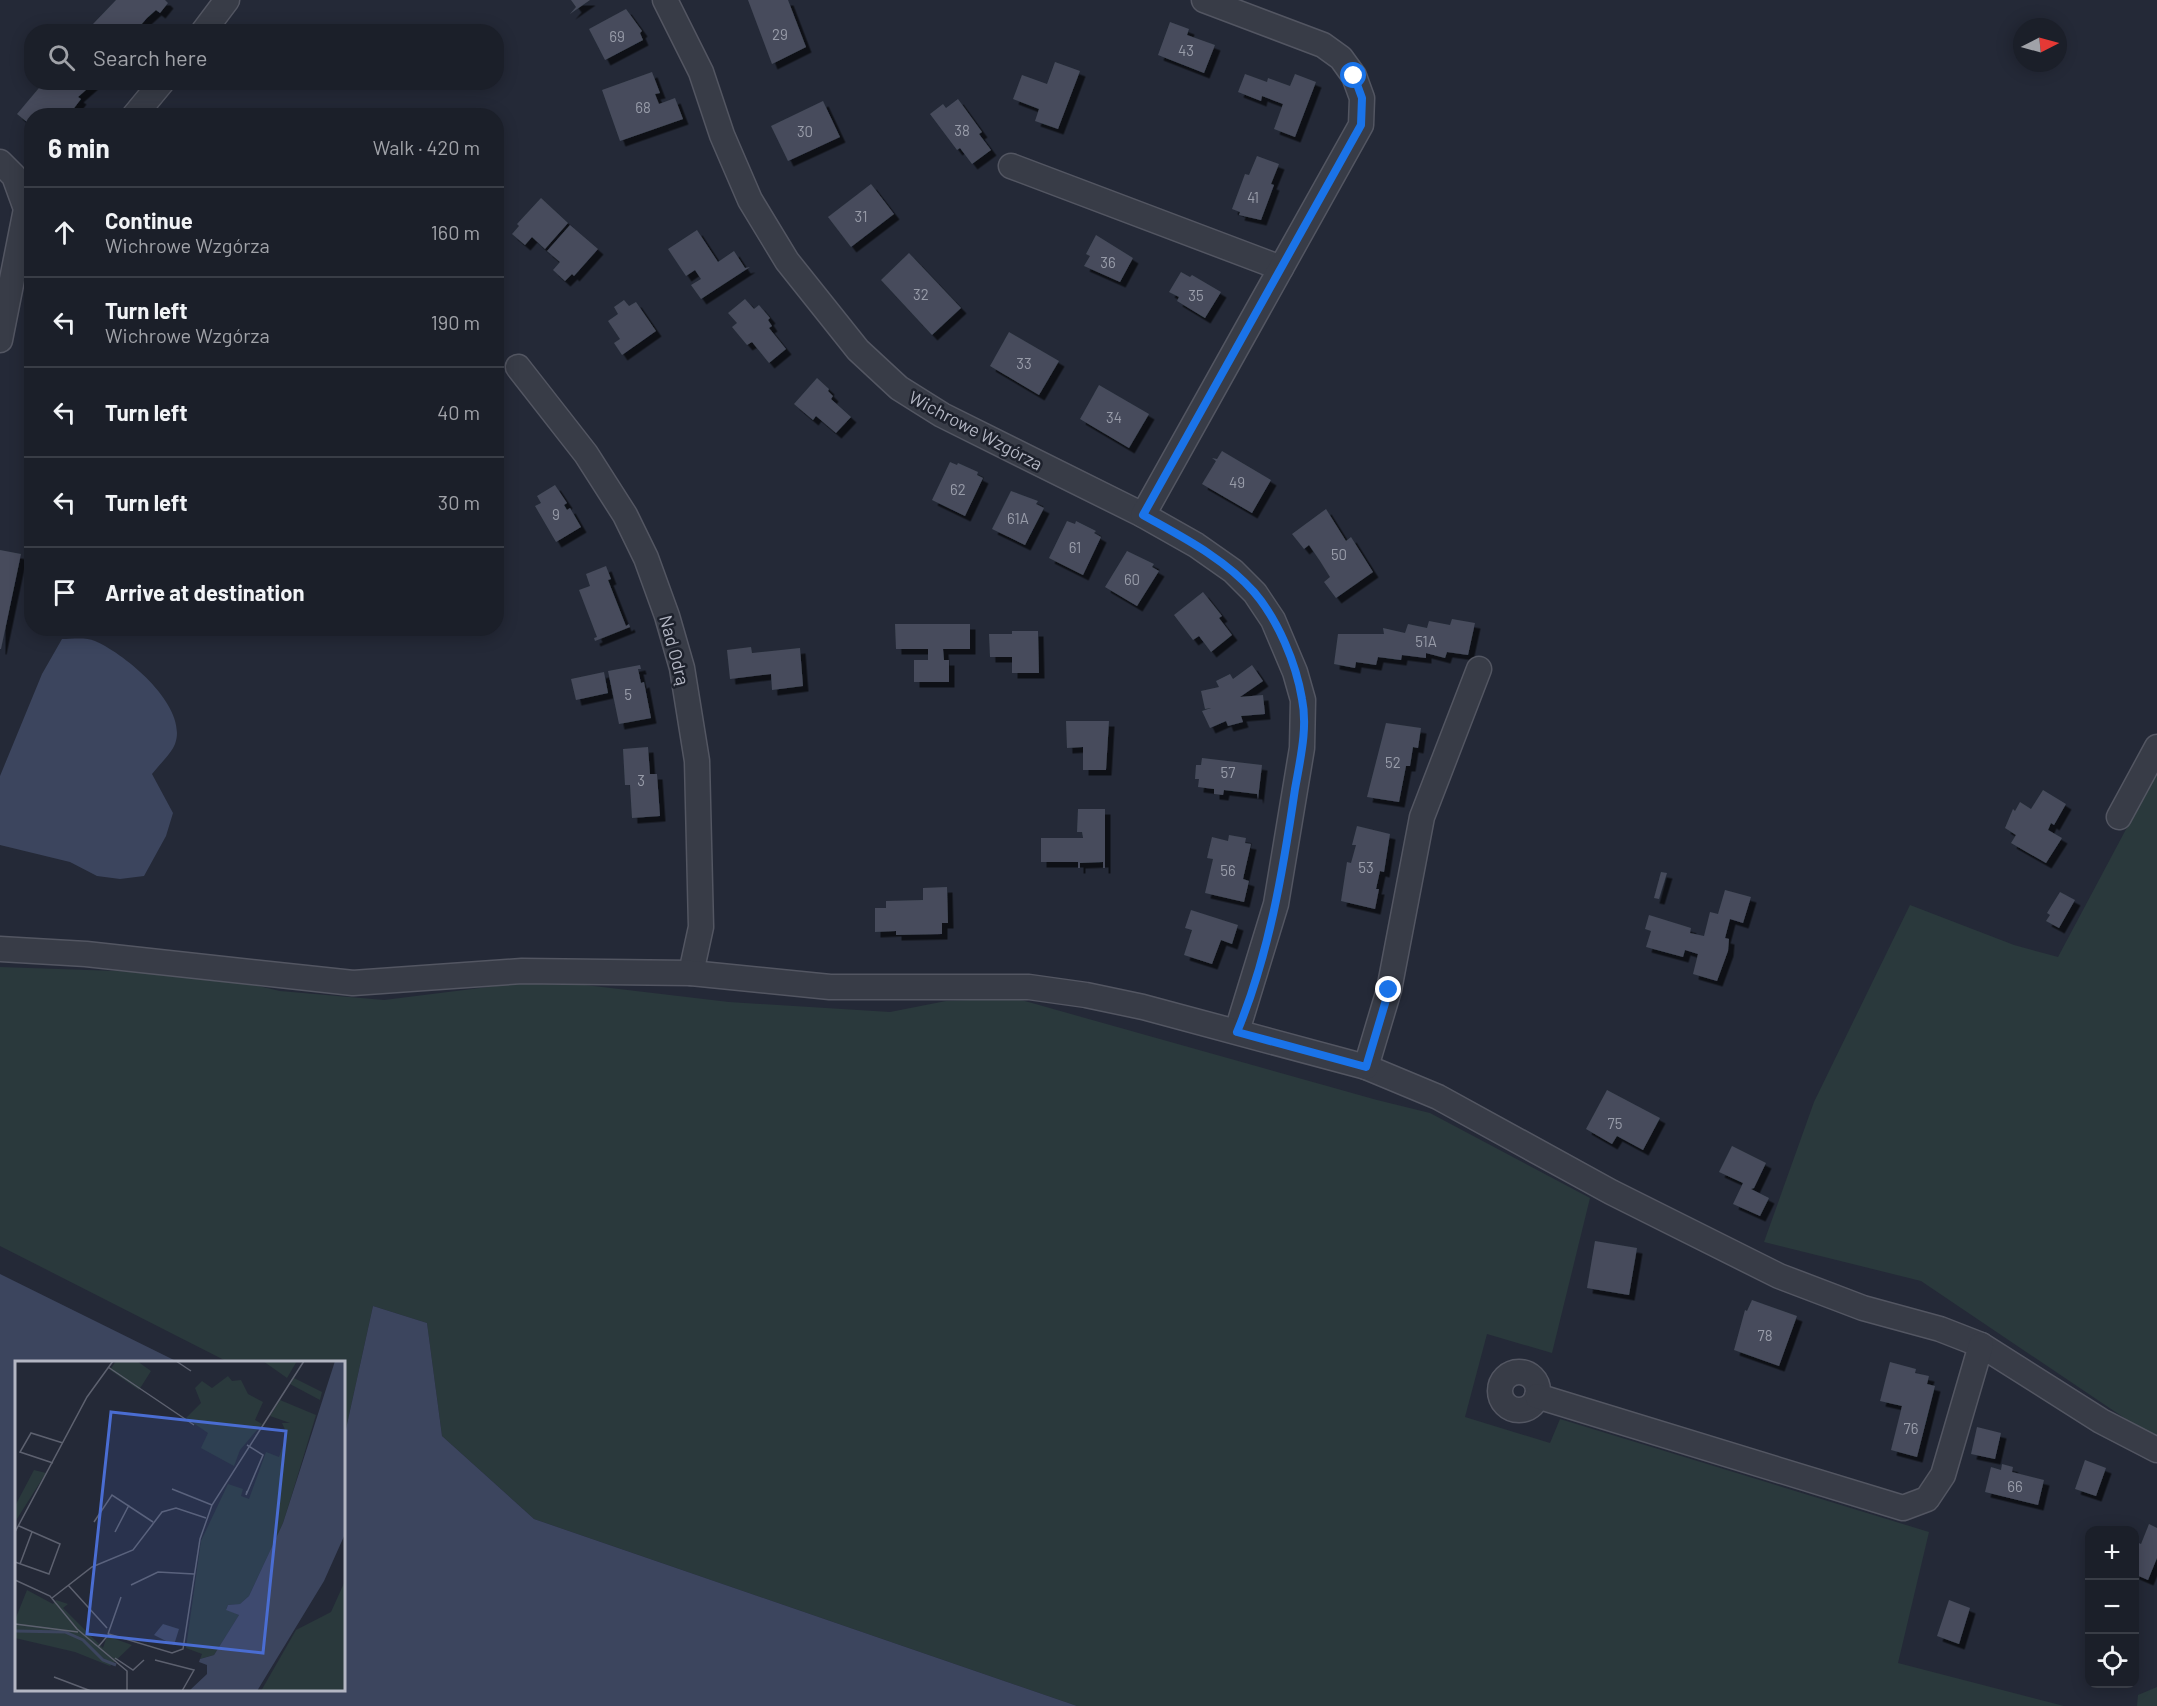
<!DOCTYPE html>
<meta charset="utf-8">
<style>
:root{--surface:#1b1f29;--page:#282c35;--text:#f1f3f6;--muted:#a0a2a8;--line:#393d46}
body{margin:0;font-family:Barlow,sans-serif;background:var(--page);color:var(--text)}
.controls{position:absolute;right:18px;bottom:18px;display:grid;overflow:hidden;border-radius:12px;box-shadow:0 3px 15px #0003}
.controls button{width:54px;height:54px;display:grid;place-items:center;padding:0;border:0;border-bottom:2px solid var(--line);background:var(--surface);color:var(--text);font:30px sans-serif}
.compass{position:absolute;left:2013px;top:18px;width:54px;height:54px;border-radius:50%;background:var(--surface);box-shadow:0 3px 15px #0003;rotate:84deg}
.stop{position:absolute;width:18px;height:18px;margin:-14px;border:4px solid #1a73e8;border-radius:50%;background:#fff}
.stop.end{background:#1a73e8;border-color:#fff;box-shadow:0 2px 6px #0008}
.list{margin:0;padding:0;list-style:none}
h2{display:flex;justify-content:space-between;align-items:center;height:78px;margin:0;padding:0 24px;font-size:26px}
h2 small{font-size:20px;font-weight:400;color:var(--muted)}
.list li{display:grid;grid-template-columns:39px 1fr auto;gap:18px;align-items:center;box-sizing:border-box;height:90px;padding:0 24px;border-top:2px solid var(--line)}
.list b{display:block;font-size:22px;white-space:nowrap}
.list p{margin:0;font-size:20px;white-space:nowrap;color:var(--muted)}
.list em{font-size:20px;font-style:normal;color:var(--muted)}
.icon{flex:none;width:33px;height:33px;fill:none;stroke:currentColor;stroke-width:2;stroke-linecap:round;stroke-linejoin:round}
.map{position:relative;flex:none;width:2157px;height:1706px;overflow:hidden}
.search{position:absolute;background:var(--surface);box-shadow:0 3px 15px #0003;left:24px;top:24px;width:480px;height:66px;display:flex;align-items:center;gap:15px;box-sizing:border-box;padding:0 21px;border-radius:24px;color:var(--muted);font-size:22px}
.panel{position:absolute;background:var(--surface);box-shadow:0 3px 15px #0003;left:24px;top:108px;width:480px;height:528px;border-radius:24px}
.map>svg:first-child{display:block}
.green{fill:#2a393c}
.water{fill:#3c455e}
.building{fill:#464c5b;filter:url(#shadow)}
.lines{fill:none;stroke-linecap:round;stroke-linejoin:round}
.minor-casing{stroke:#535662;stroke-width:27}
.minor{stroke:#383c47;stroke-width:24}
.route{stroke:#1a73e8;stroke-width:8}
.labels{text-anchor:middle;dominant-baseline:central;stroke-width:5;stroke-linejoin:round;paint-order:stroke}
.number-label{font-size:15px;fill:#989ca9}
.street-label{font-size:18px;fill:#b3b6c3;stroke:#1d212c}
.inset-river{fill:none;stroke:#3c455e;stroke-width:3}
.inset-road{fill:none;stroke:#5d616f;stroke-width:1.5}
.view{fill:#4a6dd2;fill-opacity:0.15;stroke:#4a6dd2;stroke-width:3}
.inset-edge{fill:none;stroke:#b3b6c3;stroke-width:3}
</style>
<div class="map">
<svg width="2157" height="1706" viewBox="0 0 2157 1706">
<defs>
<filter id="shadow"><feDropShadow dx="5.5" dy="5.5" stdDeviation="0" flood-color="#0009"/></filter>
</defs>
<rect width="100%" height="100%" fill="#242937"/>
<!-- green -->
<g class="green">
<path d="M2157,771V1440L1921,1281L1764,1242L1814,1102L1910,905L2014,945L2058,957Z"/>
<path d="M0,967L205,974L280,991L384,1000L543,980L729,1002L890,1012L946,1001L1014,998L1377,1100L1430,1113L1590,1198L1552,1353L1487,1334L1465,1417L1550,1443L1560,1419L1929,1532L1898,1663L2064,1706H1077L534,1519L442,1436L427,1323L373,1306L344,1438V1362H228L0,1246Z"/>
<path d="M2157,1687V1706H2137L2138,1695Z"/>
</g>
<!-- water -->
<g class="water">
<path d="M62,639C72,639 86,637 95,641C125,654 189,706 175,744C171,754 159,765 152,774L173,813L166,836L144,876L120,879L97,876L70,862L0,845V776L42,674Z"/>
<path d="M0,1274L178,1362H16V1690H344V1438L373,1306L427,1323L442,1436L534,1519L1077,1706H0Z"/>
</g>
<!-- building -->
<g class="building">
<path d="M116,0H165L168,3L160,13L156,10L147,18L140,26L142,32H100L93,24Z"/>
<path d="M571,0H590L570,14L576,7Z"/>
<path d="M748,0H788L806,47L772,64Z"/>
<path d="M626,9L642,31L640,33L643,40L605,60L589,29Z"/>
<path d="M1170,22L1189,29L1187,35L1215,45L1204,73L1158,55Z"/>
<path d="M1055,62L1080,71L1058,129L1035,121L1039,109L1013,99L1022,75L1047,84Z"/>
<path d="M652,72L660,93L655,94L659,104L675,98L683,119L620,141L602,90Z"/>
<path d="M1245,74L1267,82L1268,78L1290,86L1295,74L1316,82L1295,137L1274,129L1283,104L1262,96L1261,101L1238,92Z"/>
<path d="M44,82H95L78,97L81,99L68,116H32V126L17,114Z"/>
<path d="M958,99L982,132L979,134L991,150L972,164L960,148L957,150L930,114L943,104L946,108Z"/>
<path d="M823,101L840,137L788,161L771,126Z"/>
<path d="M1257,156L1279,164L1271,184L1274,185L1261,220L1239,215L1240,212L1232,209L1245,174L1249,175Z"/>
<path d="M871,184L894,214L851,247L828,217Z"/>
<path d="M541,198L568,223L545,249L532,237L525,245L512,234L519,226L517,224Z"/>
<path d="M570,225L598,249L574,276L572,274L565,281L553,270L560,262L547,251Z"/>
<path d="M697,230L718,262L734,251L745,268L750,267L701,299L691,285L701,279L695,270L686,276L668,249Z"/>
<path d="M1096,235L1133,258L1120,282L1084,266L1090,256L1086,254Z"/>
<path d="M909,253L961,308L932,335L881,280Z"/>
<path d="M1181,272L1190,277L1192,275L1221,292L1205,318L1177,301L1179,297L1169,292Z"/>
<path d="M745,299L754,309L759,305L770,318L768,320L772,326L769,328L786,349L769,363L752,342L747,345L732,327L737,323L728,313Z"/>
<path d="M624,300L629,306L636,302L656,331L622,355L614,343L620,339L608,321L618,314L614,307Z"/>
<path d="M1009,332L1059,361L1039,395L990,366Z"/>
<path d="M817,378L829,389L828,391L833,396L831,399L851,417L836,433L816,416L813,420L794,404Z"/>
<path d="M1099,385L1149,414L1129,448L1080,419Z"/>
<path d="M1222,451L1271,480L1252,513L1202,484L1216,461L1212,458L1217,459Z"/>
<path d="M950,462L957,465L958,463L978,472L977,475L983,478L965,516L932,500Z"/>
<path d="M555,485L567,503L564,505L567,510L570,508L581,527L556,542L535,506L541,503L537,496Z"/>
<path d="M1011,491L1038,501L1036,504L1044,508L1025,545L992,529Z"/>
<path d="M1326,509L1346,541L1351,537L1373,572L1336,598L1324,582L1330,577L1320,561L1309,545L1304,549L1292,534Z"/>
<path d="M1067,521L1075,524L1076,521L1096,531L1094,533L1101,537L1083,575L1049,558Z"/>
<path d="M0,550L21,554L1,649H0Z"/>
<path d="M1127,551L1154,564L1152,567L1159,571L1137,606L1105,587Z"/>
<path d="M606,566L611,579L608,580L626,626L629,624L630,627L595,641L594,638L597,637L579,590L590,586L586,574Z"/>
<path d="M1203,592L1222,616L1219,618L1232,635L1211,652L1199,636L1193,640L1174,615Z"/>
<path d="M1452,619L1475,623L1468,655L1447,652L1445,658L1426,653V658L1402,655L1401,660L1378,657L1376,665L1356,662L1355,668L1334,664L1338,634H1384L1383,628L1405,633L1408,624L1427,628L1429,621L1450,625Z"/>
<path d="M895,624H970V649H943L944,660H949V682H914V660H928V649H896Z"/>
<path d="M1012,631H1038L1039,673H1012V657H990L989,634H1012Z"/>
<path d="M751,647L752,653L800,648L803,686L772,690L771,674L730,679L727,650Z"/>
<path d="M640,665L641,669H638L641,683L644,682L651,718L619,724L608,671Z"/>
<path d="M1252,665L1263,681L1240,697L1263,695L1265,714L1241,716L1243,722L1228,726L1226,721L1210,728L1202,711L1211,708L1205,709L1201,691L1219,687L1216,681L1230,674L1233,679Z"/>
<path d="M604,672L608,693L576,700L571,679Z"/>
<path d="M1066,721H1109L1106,770H1083V747L1067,748Z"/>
<path d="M1386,723L1421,728L1418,748L1413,747L1410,766H1406L1399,802L1367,797Z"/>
<path d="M648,747L650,774H657L660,816L632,818L630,785H625L623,749Z"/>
<path d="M1202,758L1262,765L1258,799L1257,794L1224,790L1223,795L1214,794V789L1198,787L1199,779H1195L1196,765H1201Z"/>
<path d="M2043,790L2066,804L2054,825L2051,823L2048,830L2062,838L2046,863L2011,843L2016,835L2005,828L2013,809L2015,811L2020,802L2031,809Z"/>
<path d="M1078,809H1105V868H1103V862L1080,863V868H1078V862H1041V838H1083L1082,832H1077Z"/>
<path d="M1357,826L1390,834L1384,872L1380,871L1376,889H1379L1375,909L1341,901L1347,862L1351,863L1356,845H1352Z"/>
<path d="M1229,835L1246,838L1245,843L1251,844L1243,879L1249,881L1244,902L1205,893L1213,859L1207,858L1212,837L1228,841Z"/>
<path d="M1661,872L1667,873L1659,899L1654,898Z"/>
<path d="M947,887L948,923H942V934L896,935V931L875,932V908H886V901L923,900V888Z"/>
<path d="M1725,890L1751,897L1743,923L1730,919L1725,938L1729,939L1728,951L1717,981L1693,974L1698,954L1685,950L1683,957L1646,947L1651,931L1645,929L1649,915L1691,928L1690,933L1704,936L1710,912L1718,914Z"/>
<path d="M2060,892L2075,900L2059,928L2046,921L2050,915L2047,913Z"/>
<path d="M1191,910L1238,925L1232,944L1221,940L1212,964L1184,955L1192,930L1185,928Z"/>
<path d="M1607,1090L1660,1118L1643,1150L1617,1136L1612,1144L1586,1129Z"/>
<path d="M1732,1146L1766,1163L1754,1188L1751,1189L1769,1198L1760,1216L1733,1204L1743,1183L1719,1172Z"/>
<path d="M1595,1241L1637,1248L1629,1295L1587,1288Z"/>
<path d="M1752,1300L1797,1316L1779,1366L1734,1350L1745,1310L1747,1311Z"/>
<path d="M1890,1362L1916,1369L1915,1373L1929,1376L1927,1384L1935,1386L1917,1457L1891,1450L1902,1406L1880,1401Z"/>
<path d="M1977,1427L2001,1433L1995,1459L1971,1454Z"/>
<path d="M2085,1460L2106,1468L2096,1496L2075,1489Z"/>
<path d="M2002,1464L2013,1467L2012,1472L2044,1480L2038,1505L1985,1492L1991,1467L2001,1470Z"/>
<path d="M2149,1524L2157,1528V1558L2148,1580L2134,1574V1541L2141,1544Z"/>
<path d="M1949,1600L1970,1608L1959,1644L1937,1636Z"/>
</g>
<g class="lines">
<defs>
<g id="minor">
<path d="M665,0L701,72L722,135L750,200L787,261L858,350L899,388L942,415L1143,515L1196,545L1233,571L1255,593L1273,620L1295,672L1303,700L1302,748L1276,904L1237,1031"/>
<path d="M203,32L227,0"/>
<path d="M134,116L162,82"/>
<path d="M0,162L14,176L26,209L0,340"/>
<path d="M1011,166L1281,268"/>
<path d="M518,367L586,454L625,515L646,558L667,616L682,668L697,761L701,927L691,973"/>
<path d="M1143,515L1361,125L1362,98L1354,76L1341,58L1323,45L1204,0"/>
<path d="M2119,817L2157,747"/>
<path d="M0,949L86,954L353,983L522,971L691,973L830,987H1029L1086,995L1143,1007L1366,1067L1438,1097L1611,1192L1779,1276L1863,1308L1940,1329L1981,1345L2101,1421L2157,1450"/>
<path d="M1366,1067L1389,990L1422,817L1479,669"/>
<circle cx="1519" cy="1391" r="19"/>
<path d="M1537,1396L1903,1508L1927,1499L1943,1475L1981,1345"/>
</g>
</defs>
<!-- minor casing -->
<use href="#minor" class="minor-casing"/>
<!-- minor -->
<use href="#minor" class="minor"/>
</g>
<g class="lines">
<!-- route -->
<path class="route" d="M1354,76L1362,98L1361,125L1143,515C1182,537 1224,558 1254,592C1278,620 1296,663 1302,699C1308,728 1300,760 1295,789C1283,871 1269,955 1237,1032L1366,1067L1389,990"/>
</g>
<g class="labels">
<!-- number labels -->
<g class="number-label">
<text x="780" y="34">29</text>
<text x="617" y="36">69</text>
<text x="1186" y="50">43</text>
<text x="643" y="107">68</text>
<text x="962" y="130">38</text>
<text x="805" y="131">30</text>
<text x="1253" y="197">41</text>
<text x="861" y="216">31</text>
<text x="1108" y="262">36</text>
<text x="921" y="294">32</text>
<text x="1196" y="295">35</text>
<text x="1024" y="363">33</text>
<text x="1114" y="417">34</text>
<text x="1237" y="482">49</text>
<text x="958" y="489">62</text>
<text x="556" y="514">9</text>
<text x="1018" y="518">61A</text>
<text x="1075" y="547">61</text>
<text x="1339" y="554">50</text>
<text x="1132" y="579">60</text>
<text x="1426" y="641">51A</text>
<text x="628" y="694">5</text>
<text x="1393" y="762">52</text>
<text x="1228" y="772">57</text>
<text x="641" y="780">3</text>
<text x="1366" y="867">53</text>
<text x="1228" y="870">56</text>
<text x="1615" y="1123">75</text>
<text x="1765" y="1335">78</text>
<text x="1911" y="1428">76</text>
<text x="2015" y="1486">66</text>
</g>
<!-- street labels -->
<g class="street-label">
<text transform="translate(976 430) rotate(28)">Wichrowe Wzgórza</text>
<text transform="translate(675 650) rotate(75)">Nad Odrą</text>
</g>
</g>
<!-- overview -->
<g transform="translate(15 1361)">
<rect width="330" height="330" fill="#242937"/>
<path d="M101,0H122L136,10L124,29L95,9ZM248,0H282L272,17ZM213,15L217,20L226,19L233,33L248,41L240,59L247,63L225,89L219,105L186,87L193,72L171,57L186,42L180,27L187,20L197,27ZM279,17L307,31L305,39L275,23ZM265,39L301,54L278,130L268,162L234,235L225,243L213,244L211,248L224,254L199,294L185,298L187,293L171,287L186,180L213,123L228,128L226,135L234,138L251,91L264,96L272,73L267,62H275L255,55ZM19,109L31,112L0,161V145ZM330,220V330H246L281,269L316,251ZM12,229L38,243L41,239L53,243L48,247L88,287L92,275L117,284L95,305L60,291L0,277V259Z" fill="#2a393c"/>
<path d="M320,0H330V173L309,220L242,330H174L192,313V304L184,301L185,298L199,294L224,254L211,249L213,244L225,243L234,235L268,162ZM148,263L164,268L159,284L139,274Z" fill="#3c455e"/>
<path class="inset-river" d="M0,270L50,271L68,279L88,299L101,304"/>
<path class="inset-road" d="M161,0L176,10M93,6L179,64M232,84L248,94L231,134L232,130M38,102L5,91L16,72L48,82M157,128L197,144M79,161L97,134L138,161M0,171L72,36L98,0M100,171L114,144M0,201L34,213L45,183L4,165M5,203L17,171M0,219L35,235L62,268L112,310V330M53,224L92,267M116,224L143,211L179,213M37,237L77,206L118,189L147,151L161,147L191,157M0,263L63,271M93,273L106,236M83,286L94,273L157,292L168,288L185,178L197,144L289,0M100,297L118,309L129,299M140,299L179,309L167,330M39,316L76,330"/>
<path class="view" d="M96,51L271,70L248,292L72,273Z"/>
<rect width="330" height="330" class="inset-edge"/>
</g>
</svg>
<div class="controls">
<button>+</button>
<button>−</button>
<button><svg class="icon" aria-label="locate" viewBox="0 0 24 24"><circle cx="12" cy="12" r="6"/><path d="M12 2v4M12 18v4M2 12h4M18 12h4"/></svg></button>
</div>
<svg class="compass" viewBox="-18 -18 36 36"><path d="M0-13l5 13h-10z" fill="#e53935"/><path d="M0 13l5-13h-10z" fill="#a0a2a8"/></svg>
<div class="stop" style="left:1354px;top:76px"></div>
<div class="stop end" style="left:1389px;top:990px"></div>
<div class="search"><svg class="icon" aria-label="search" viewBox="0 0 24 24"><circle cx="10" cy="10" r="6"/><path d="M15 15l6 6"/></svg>Search here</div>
<section class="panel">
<h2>6 min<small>Walk · 420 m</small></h2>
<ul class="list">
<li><svg class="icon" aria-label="ahead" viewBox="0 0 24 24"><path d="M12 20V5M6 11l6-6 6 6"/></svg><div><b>Continue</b><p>Wichrowe Wzgórza</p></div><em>160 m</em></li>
<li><svg class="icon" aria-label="left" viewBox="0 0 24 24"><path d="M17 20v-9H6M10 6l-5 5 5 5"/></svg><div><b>Turn left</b><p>Wichrowe Wzgórza</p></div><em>190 m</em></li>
<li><svg class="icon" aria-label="left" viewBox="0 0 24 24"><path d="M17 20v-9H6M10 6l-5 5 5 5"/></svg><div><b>Turn left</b></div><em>40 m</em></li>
<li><svg class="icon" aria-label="left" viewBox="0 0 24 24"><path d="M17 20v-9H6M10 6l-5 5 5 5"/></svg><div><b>Turn left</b></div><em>30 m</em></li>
<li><svg class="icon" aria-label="arrive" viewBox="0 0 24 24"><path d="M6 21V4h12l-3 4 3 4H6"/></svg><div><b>Arrive at destination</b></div></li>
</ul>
</section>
</div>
